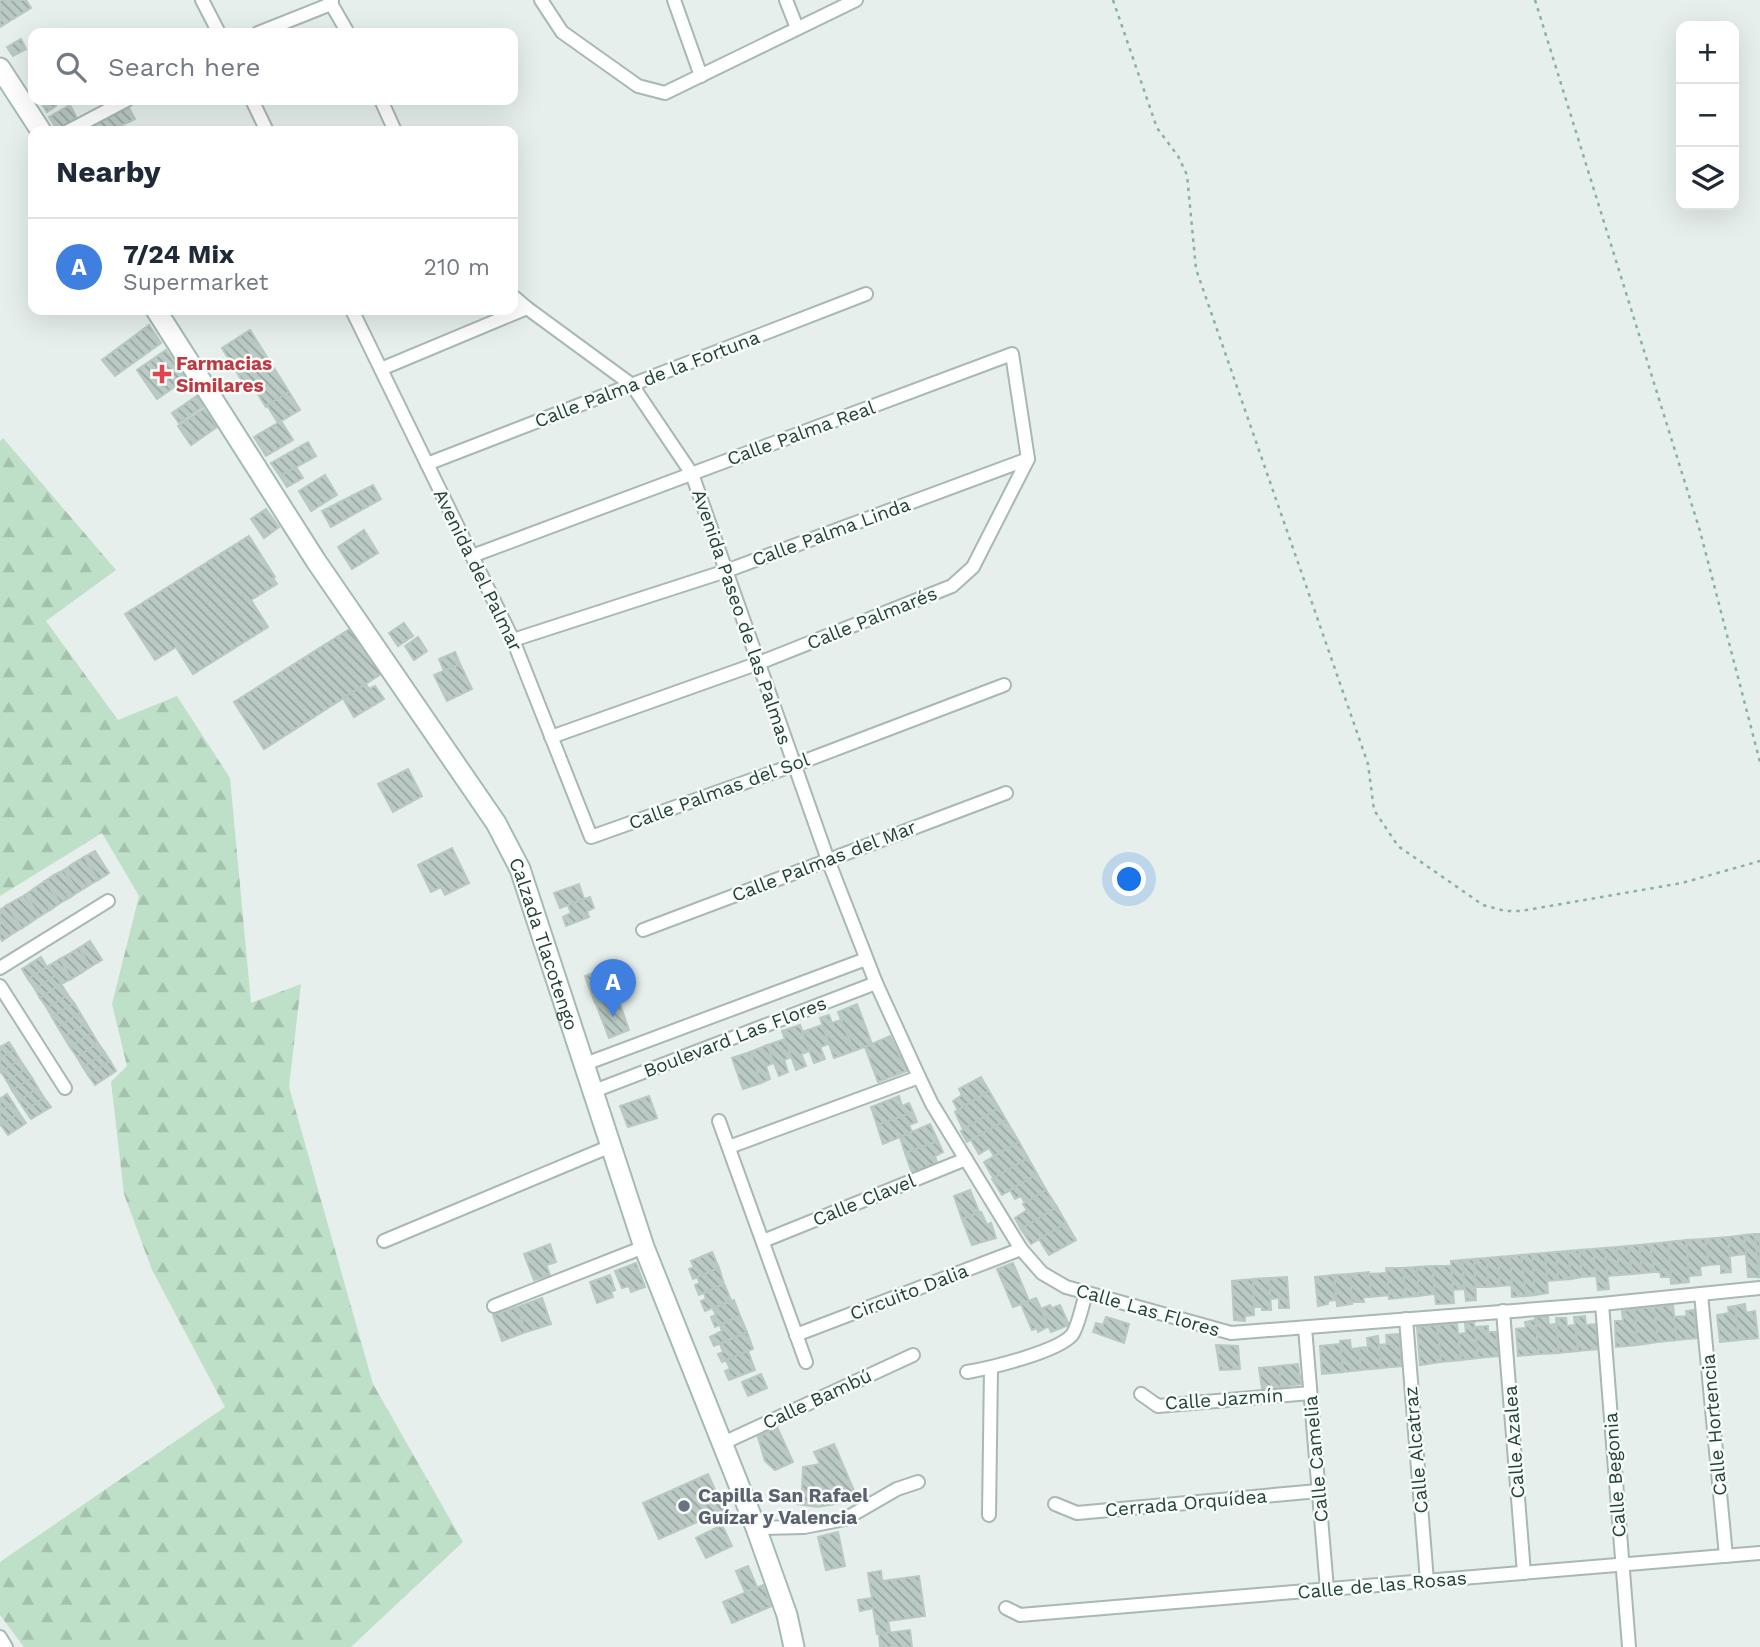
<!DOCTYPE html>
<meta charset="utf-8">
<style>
:root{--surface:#fff;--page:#f6f6f7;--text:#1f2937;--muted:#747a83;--line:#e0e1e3;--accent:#7f5249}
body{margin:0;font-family:"Work Sans",sans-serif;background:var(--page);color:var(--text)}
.controls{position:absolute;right:21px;top:21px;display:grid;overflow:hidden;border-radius:14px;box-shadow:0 7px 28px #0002}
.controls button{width:63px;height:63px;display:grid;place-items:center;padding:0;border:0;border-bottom:2px solid var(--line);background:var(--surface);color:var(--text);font:35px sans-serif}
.you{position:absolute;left:1130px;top:880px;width:24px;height:24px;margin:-18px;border:5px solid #fff;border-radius:50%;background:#1a73e8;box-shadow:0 0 0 10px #1a73e833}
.badge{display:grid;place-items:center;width:46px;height:46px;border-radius:50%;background:var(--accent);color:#fff;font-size:23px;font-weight:700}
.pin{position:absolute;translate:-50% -58px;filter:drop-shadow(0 2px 4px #0008)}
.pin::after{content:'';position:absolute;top:37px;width:24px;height:21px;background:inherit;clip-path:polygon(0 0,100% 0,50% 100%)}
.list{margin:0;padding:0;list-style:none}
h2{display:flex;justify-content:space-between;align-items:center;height:91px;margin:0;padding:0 28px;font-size:30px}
h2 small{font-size:23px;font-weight:400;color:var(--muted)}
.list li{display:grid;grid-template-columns:46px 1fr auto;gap:21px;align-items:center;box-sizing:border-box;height:98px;padding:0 28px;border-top:2px solid var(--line)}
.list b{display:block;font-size:26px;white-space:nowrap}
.list p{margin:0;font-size:23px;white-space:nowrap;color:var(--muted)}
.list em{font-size:23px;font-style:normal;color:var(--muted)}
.icon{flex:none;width:38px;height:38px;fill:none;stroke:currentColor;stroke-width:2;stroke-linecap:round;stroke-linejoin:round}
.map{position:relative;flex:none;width:1760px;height:1647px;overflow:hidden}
.search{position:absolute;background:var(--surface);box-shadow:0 7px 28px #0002;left:28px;top:28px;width:490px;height:77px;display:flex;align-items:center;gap:18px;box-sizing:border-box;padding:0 24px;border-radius:14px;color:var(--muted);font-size:26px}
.panel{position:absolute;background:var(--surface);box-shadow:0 7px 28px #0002;left:28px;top:126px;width:490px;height:189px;border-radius:14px}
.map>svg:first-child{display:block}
.forest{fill:url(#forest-firs)}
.building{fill:url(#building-back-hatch);stroke:#b8c9c2;stroke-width:2}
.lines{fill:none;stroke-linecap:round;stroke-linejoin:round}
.street-casing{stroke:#a8b8b2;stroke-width:16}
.secondary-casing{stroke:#a4bbb3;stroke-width:23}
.path{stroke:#86b3a5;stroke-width:2.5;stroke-dasharray:3.5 5;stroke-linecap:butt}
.street{stroke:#fff;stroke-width:12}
.secondary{stroke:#fff;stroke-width:19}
.health-dot{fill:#e0444e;stroke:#f7fbf9;stroke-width:2.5}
.worship-dot{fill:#6b7280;stroke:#f7fbf9;stroke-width:2.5}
.labels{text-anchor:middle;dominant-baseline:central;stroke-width:5;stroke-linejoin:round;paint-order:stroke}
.health-label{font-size:19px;font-weight:bold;fill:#be3a42;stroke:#f7fbf9;text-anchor:start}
.street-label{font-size:19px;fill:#24423a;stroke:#f7fbf9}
.worship-label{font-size:19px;font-weight:bold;fill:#5b616d;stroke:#f7fbf9;text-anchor:start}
</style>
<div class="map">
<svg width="1760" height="1647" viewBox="0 0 1760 1647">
<defs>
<pattern id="forest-firs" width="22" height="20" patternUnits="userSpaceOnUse" patternTransform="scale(1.75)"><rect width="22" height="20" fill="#bfe0c8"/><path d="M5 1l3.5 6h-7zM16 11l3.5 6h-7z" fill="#a4c1ad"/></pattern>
<pattern id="building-back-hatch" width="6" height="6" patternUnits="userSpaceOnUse" patternTransform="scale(1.75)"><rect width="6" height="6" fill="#bbcac4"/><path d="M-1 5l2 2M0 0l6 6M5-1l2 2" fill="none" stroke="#98a6a0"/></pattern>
</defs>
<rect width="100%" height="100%" fill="#e6efeb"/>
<!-- forest -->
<path class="forest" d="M3,438L116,570L46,621L118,720L177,696L230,778L251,1003L301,984L289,1087L373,1384L463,1542L351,1647H24L0,1615V1562L225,1407L152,1270L124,1194L111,1082L127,1066L112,1004L139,896L102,833L0,896V441Z"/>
<!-- building -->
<g class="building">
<path d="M0,0H26L31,8L0,27Z"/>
<path d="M21,39L26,49L13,56L7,47Z"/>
<path d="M39,100H52L56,106L47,112Z"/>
<path d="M70,105L78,120L58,131L49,117Z"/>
<path d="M128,106L135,119L110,131H78Z"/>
<path d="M149,325L161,343L115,376L102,360Z"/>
<path d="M250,330L289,392L266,407L249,380L244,384L222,348Z"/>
<path d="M166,350L186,379L157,399L137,370Z"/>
<path d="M289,392L300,410L278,423L267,405Z"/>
<path d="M197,396L204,406L179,423L172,413Z"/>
<path d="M204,409L217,427L191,445L178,426Z"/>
<path d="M281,421L293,440L266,456L254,437Z"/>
<path d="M308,442L316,456L280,476L271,463Z"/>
<path d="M296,467L303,478L287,487L280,476Z"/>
<path d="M325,475L337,495L311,511L299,491Z"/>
<path d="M373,485L381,499L331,527L322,511Z"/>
<path d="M266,509L279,527L264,538L251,519Z"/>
<path d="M364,530L378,553L352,569L338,547Z"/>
<path d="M249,536L275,577L273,578L277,584L251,600L268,627L193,674L176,647L155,660L125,614Z"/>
<path d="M404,623L413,636L398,646L389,633Z"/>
<path d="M351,628L381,674L264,749L234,702Z"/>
<path d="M418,637L427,651L414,660L405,646Z"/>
<path d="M455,652L460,664L444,671L439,659Z"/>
<path d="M460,664L472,689L447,701L434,675Z"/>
<path d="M366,684L369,689L375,686L384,699L354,717L343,698Z"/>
<path d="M408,769L422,796L393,812L378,784Z"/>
<path d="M452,848L469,883L445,895L441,887L431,892L418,865Z"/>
<path d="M95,851L109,873L98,880L84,857Z"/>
<path d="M84,857L98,880L88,886L74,863Z"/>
<path d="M74,863L88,886L78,892L64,870Z"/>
<path d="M64,870L78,892L69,898L54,875Z"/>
<path d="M54,875L69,898L60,903L45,881Z"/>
<path d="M45,881L60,903L50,910L35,888Z"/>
<path d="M579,884L584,899L560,908L554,893Z"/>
<path d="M35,888L50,910L40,916L25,895Z"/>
<path d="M25,895L40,916L31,922L16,900Z"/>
<path d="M590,897L594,908L587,911L589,917L566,926L563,917L571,913L568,905Z"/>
<path d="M16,900L31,922L22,928L7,905Z"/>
<path d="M7,905L22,928L12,934L0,916V910Z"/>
<path d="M0,916L12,934L2,941L0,937Z"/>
<path d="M90,941L102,960L90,967L79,948Z"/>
<path d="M79,948L90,967L81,973L69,954Z"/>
<path d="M69,954L81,973L71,979L60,959Z"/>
<path d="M41,957L47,967L28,979L22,969Z"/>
<path d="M60,959L71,979L61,984L50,965Z"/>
<path d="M50,965L56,975L35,989L28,979Z"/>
<path d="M603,969L613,996L595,1003L585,976Z"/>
<path d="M56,975L61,984L40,998L35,989Z"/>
<path d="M61,984L68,995L47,1008L40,998Z"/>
<path d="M68,995L74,1003L52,1017L47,1008Z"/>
<path d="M617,996L629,1030L609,1038L596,1004Z"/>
<path d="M74,1003L80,1013L58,1027L52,1017Z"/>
<path d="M857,1004L872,1044L854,1051L838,1012Z"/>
<path d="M80,1013L86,1023L64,1037L58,1027Z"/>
<path d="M829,1015L832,1023L841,1020L854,1051L834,1058L820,1018Z"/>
<path d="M86,1023L92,1033L70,1047L64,1037Z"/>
<path d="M800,1025L810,1051L801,1054L806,1066L796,1070L782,1031Z"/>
<path d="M822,1025L829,1044L820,1047L825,1059L814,1063L802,1032Z"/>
<path d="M92,1033L98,1043L77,1057L70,1047Z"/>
<path d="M890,1036L907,1071L878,1082L865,1047Z"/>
<path d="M785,1039L791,1057L784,1060L788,1072L779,1076L767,1045Z"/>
<path d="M9,1042L14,1050L0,1059V1047Z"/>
<path d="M98,1043L105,1053L83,1067L77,1057Z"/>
<path d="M767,1045L774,1063L766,1066L770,1079L761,1083L750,1052Z"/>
<path d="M14,1050L20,1060L1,1072L0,1059Z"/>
<path d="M750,1052L761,1083L743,1089L732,1058Z"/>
<path d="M105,1053L110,1061L88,1075L83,1067Z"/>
<path d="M20,1060L26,1069L7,1081L1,1072Z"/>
<path d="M110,1061L116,1071L95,1085L88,1075Z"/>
<path d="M26,1069L32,1078L12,1090L7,1081Z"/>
<path d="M981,1077L989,1091L958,1110L953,1101L962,1095L959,1089Z"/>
<path d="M32,1078L38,1088L19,1101L12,1090Z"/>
<path d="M38,1088L44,1098L25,1110L19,1101Z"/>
<path d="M989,1091L999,1108L963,1129L955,1112Z"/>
<path d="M7,1094L13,1103L0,1112V1099Z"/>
<path d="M649,1096L657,1118L628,1127L620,1106Z"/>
<path d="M899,1096L902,1106L909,1103L913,1112L877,1125L871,1107Z"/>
<path d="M44,1098L51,1107L31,1119L25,1110Z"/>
<path d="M13,1103L19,1113L1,1125L0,1112Z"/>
<path d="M999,1108L1006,1120L967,1142L961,1131Z"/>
<path d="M913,1112L917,1122L909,1125L912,1132L883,1144L877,1125Z"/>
<path d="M19,1113L26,1123L8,1135L1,1125Z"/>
<path d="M1006,1120L1019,1142L994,1156L989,1148L979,1154L971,1140Z"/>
<path d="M930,1124L938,1141L905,1153L900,1137Z"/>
<path d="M938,1141L943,1152L935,1156L937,1163L912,1173L905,1153Z"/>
<path d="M1019,1142L1028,1158L994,1179L984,1162Z"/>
<path d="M1028,1158L1037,1174L1002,1195L992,1179Z"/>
<path d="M1037,1174L1046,1190L1025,1203L1021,1196L1015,1199L1010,1190Z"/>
<path d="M970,1190L979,1212L962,1219L954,1196Z"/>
<path d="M1046,1190L1057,1207L1021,1229L1015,1218L1027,1210L1023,1204Z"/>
<path d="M1057,1207L1066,1223L1031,1244L1021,1229Z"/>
<path d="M981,1212L987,1225L991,1223L996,1238L972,1245L962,1219Z"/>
<path d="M1066,1223L1076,1240L1049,1255L1039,1239Z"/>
<path d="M1755,1234L1759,1277H1748L1744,1235Z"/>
<path d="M1755,1234H1760V1276L1759,1277Z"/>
<path d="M1744,1235L1746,1254L1730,1256L1728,1237Z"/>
<path d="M1728,1237L1731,1272L1721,1273V1264L1709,1265L1705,1239Z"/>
<path d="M1705,1239L1709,1265L1700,1266L1701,1275L1689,1276L1686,1240Z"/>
<path d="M1686,1240L1689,1282L1671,1284L1668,1242Z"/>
<path d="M1668,1242L1671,1277H1661L1660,1272H1654L1650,1244Z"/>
<path d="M550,1244L556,1262L546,1265L550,1275L534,1280L524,1254Z"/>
<path d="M1650,1244L1654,1272L1642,1273L1639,1245Z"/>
<path d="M1639,1245L1642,1273L1632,1274L1628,1246Z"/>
<path d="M1628,1246L1632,1274L1619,1275L1617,1247Z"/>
<path d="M1617,1247L1619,1275L1607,1276L1604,1248Z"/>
<path d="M1604,1248L1609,1289L1598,1290L1593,1249Z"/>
<path d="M1593,1249L1596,1276L1582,1277L1579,1250Z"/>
<path d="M1579,1250L1582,1277L1571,1279L1568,1251Z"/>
<path d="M1568,1251L1571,1279L1558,1280L1556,1252Z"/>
<path d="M712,1252L719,1268L693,1279L689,1269L694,1267L691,1261Z"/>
<path d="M1556,1252L1558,1280L1547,1281L1545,1253Z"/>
<path d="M1545,1253L1548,1293L1535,1295L1532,1254Z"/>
<path d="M1532,1254L1535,1295L1526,1296L1521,1255Z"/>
<path d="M1521,1255L1526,1296L1512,1297L1510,1256Z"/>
<path d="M1510,1256L1512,1285L1500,1286L1498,1257Z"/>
<path d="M1498,1257L1500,1286L1488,1287L1487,1258Z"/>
<path d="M1487,1258L1488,1287H1475L1474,1259Z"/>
<path d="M1474,1259L1476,1300L1466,1301L1462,1260Z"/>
<path d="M1462,1260L1464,1289L1453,1290L1451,1261Z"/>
<path d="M636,1263L645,1287L631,1292L629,1286L622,1288L615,1271Z"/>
<path d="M1013,1263L1029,1301L1013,1307L997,1269Z"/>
<path d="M1432,1266L1435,1294L1419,1296L1417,1267Z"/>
<path d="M1432,1266H1451L1454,1303L1436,1304Z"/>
<path d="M1417,1267L1419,1296L1406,1297L1403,1268Z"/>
<path d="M719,1268L724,1284L699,1295L695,1285L700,1283L697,1277Z"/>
<path d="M1386,1268H1403L1406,1297L1389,1299Z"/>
<path d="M1369,1272L1371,1297H1363L1364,1302H1352L1350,1274Z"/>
<path d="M1387,1273L1389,1295L1371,1297L1369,1274Z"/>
<path d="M1350,1274L1352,1304L1337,1306L1334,1275Z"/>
<path d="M610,1275L615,1290L611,1292L613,1297L597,1303L590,1282Z"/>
<path d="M1334,1275L1336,1300L1328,1301V1304L1318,1306L1315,1277Z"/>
<path d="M1287,1277L1289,1308H1279V1298L1270,1299L1269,1278Z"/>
<path d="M1269,1278L1271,1310H1262V1307H1254L1253,1279Z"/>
<path d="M1253,1279L1254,1315L1245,1316V1321L1234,1320L1232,1281Z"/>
<path d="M724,1284L731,1300L705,1311L701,1301L706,1299L704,1293Z"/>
<path d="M542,1298L551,1324L526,1332L517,1307Z"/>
<path d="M1036,1298L1049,1326L1038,1332L1037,1328L1032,1330L1021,1304Z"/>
<path d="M734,1300L740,1316L715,1327L711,1317L716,1315L713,1309Z"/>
<path d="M1745,1304L1746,1313L1755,1311L1758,1338L1739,1340L1735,1306Z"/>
<path d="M1050,1305L1052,1308L1060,1305L1069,1325L1051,1332L1041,1309Z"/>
<path d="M1673,1305L1677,1340L1658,1342L1654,1307Z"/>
<path d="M1735,1306L1739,1340L1720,1342L1717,1315L1729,1313L1728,1307Z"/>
<path d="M517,1307L526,1332L502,1341L493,1315Z"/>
<path d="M1654,1307L1658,1342L1637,1345L1635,1309Z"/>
<path d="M1635,1309L1637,1345L1616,1347L1615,1321H1623L1622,1311Z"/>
<path d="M1694,1310L1697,1338L1677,1340L1674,1317L1687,1316L1686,1311Z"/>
<path d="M1548,1315L1549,1325L1556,1324L1559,1353L1539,1354L1535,1317Z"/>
<path d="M740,1316L747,1332L714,1346L710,1337L722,1331L720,1325Z"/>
<path d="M1585,1316L1586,1325L1596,1324L1598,1349L1578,1351L1574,1317Z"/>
<path d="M1106,1317L1129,1324L1124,1343L1093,1332L1096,1323L1103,1325Z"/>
<path d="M1556,1318H1566L1567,1326L1575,1325L1578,1351L1559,1353Z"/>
<path d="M1535,1320L1539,1354L1518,1356L1516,1329L1526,1328L1525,1322Z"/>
<path d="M1474,1322L1478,1358L1461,1360L1458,1334L1466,1333L1465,1323Z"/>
<path d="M1457,1324L1461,1360L1441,1362L1437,1325Z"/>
<path d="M1437,1325L1441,1362L1420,1365L1417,1327Z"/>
<path d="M1488,1326V1332H1496L1499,1356L1478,1358L1475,1327Z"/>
<path d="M747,1332L753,1349L722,1362L718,1354L723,1352L720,1344Z"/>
<path d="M1399,1334L1402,1366L1381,1368L1379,1345L1387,1344L1386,1335Z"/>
<path d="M1378,1336L1381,1368L1361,1370L1359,1348L1368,1347L1367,1338Z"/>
<path d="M1350,1340L1351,1349L1359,1348L1361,1370L1343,1372L1340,1341Z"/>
<path d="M1340,1344L1343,1372L1322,1374L1320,1346Z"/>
<path d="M1216,1345L1238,1346L1240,1369L1220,1370Z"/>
<path d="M748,1351L755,1370L729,1380L725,1371L730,1369L726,1360Z"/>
<path d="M1298,1364L1301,1384L1281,1387L1279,1366Z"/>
<path d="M1279,1366L1281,1387L1262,1389L1259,1368Z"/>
<path d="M761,1374L767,1388L748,1396L742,1382Z"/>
<path d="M777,1427L793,1462L775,1470L765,1461L758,1437Z"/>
<path d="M834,1444L858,1500L818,1507L797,1504L794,1492L802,1491L803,1467L820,1464L814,1452Z"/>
<path d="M708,1474L724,1510L659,1539L643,1503Z"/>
<path d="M722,1525L732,1546L706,1558L696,1538Z"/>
<path d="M838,1532L845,1566L826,1570L818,1537Z"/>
<path d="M748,1566L757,1587L745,1592L736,1571Z"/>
<path d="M881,1571L882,1581L919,1576L925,1616L888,1621L890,1632L877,1634L873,1608L860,1611L858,1600L872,1598L868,1573Z"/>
<path d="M763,1585L772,1606L732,1623L723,1602Z"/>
<path d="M910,1630L912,1647H880L879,1634Z"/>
</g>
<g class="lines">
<defs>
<g id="street">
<path d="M202,0L219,33"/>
<path d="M329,0L348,33"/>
<path d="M541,0L562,32L638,86L665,93L856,0"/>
<path d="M674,0L701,76"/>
<path d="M786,0L797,28"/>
<path d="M258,33L331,4L332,0"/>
<path d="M252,100L267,131"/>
<path d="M381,100L395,131"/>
<path d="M68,131L127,100"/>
<path d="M513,296L527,308L632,385L692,474L828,860L876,983L919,1077L932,1104L1021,1249L1042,1273L1066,1287L1231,1333L1602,1304L1760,1288"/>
<path d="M352,310L513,640L591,837L794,765L1004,685"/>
<path d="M381,369L527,308"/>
<path d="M427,464L866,294"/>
<path d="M472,556L1012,354L1028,459L973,567L952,586L759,663L551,737"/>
<path d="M513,640L726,571L1028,459"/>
<path d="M643,930L1006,793"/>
<path d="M0,968L108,901"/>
<path d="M0,986L65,1088"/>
<path d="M585,1064L866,959"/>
<path d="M594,1091L876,983"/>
<path d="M719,1121L806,1362"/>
<path d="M729,1147L919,1077"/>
<path d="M384,1241L611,1146"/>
<path d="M763,1241L966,1159"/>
<path d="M1701,1294L1726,1556"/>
<path d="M1602,1304L1629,1647"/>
<path d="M494,1306L644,1247"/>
<path d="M1503,1311L1524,1573"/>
<path d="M1406,1319L1427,1581"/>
<path d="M1305,1328L1327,1589"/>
<path d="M796,1335L1021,1249"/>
<path d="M967,1372C990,1368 1057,1352 1072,1335C1078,1327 1083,1303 1086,1293"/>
<path d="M1141,1394L1158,1406L1310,1393"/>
<path d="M721,1444L913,1355"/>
<path d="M1055,1504L1077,1513L1318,1491"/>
<path d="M989,1515L991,1368"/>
<path d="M756,1528L804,1527L845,1519L897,1489L918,1482"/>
<path d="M1006,1608L1020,1615L1760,1553"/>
<path d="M0,1637L6,1647"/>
</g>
<g id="secondary">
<path d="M0,68L41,131"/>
<path id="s1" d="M156,310L316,561L496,823L520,869L644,1247L756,1528L787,1615L794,1647"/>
</g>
</defs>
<!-- street casing -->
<use href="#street" class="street-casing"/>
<!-- secondary casing -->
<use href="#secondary" class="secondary-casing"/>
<!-- path -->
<g class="path">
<path d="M1113,0L1157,128L1178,156L1187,175L1196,269L1368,764L1374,810L1398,846L1483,905L1505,911H1521L1682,883L1760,861"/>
<path d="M1535,0L1700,531L1760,762"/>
</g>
<!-- street -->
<use href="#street" class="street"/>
<!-- secondary -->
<use href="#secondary" class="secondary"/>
</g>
<!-- markers -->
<path class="health-dot" d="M158.5 363.5h7v7h7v7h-7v7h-7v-7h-7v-7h7z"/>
<circle class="worship-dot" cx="684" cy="1506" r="7"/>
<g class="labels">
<!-- health labels -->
<g class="health-label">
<text x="176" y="363">Farmacias<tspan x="176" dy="22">Similares</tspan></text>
</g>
<!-- street labels -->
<g class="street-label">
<text transform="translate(647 379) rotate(-21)">Calle Palma de la Fortuna</text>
<text transform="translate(801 433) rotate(-20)">Calle Palma Real</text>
<text transform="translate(831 532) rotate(-20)">Calle Palma Linda</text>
<text transform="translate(478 570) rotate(64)">Avenida del Palmar</text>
<text transform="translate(742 617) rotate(71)">Avenida Paseo de las Palmas</text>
<text transform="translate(872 618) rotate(-22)">Calle Palmarés</text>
<text transform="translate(719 791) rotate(-20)">Calle Palmas del Sol</text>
<text transform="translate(824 861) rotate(-21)">Calle Palmas del Mar</text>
<text stroke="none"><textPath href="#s1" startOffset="746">Calzada Tlacotengo</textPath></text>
<text transform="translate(735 1037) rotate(-21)">Boulevard Las Flores</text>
<text transform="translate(864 1200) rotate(-22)">Calle Clavel</text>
<text transform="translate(909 1292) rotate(-21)">Circuito Dalia</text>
<text transform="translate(1148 1310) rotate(16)">Calle Las Flores</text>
<text transform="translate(817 1399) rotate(-25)">Calle Bambú</text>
<text transform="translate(1224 1399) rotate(-4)">Calle Jazmín</text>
<text transform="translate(1714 1425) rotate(-95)">Calle Hortencia</text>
<text transform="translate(1514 1442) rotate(-94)">Calle Azalea</text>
<text transform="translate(1416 1450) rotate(-95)">Calle Alcatraz</text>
<text transform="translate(1316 1459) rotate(-95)">Calle Camelia</text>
<text transform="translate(1615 1475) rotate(-94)">Calle Begonia</text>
<text transform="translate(1186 1503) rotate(-5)">Cerrada Orquídea</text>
<text transform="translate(1382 1585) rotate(-5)">Calle de las Rosas</text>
</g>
<!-- worship labels -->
<g class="worship-label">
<text x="698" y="1495">Capilla San Rafael<tspan x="698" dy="22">Guízar y Valencia</tspan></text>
</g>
</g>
</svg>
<div class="controls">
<button>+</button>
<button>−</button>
<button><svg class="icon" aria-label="layers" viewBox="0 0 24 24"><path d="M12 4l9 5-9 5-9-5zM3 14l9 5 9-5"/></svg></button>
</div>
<div class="you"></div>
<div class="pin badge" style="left:613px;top:1017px;background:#3f7fe0">A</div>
<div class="search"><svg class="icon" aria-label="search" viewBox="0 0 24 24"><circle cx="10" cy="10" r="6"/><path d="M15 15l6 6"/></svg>Search here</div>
<section class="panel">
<h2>Nearby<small></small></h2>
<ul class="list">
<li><span class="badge" style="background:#3f7fe0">A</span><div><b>7/24 Mix</b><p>Supermarket</p></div><em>210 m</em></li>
</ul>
</section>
</div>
